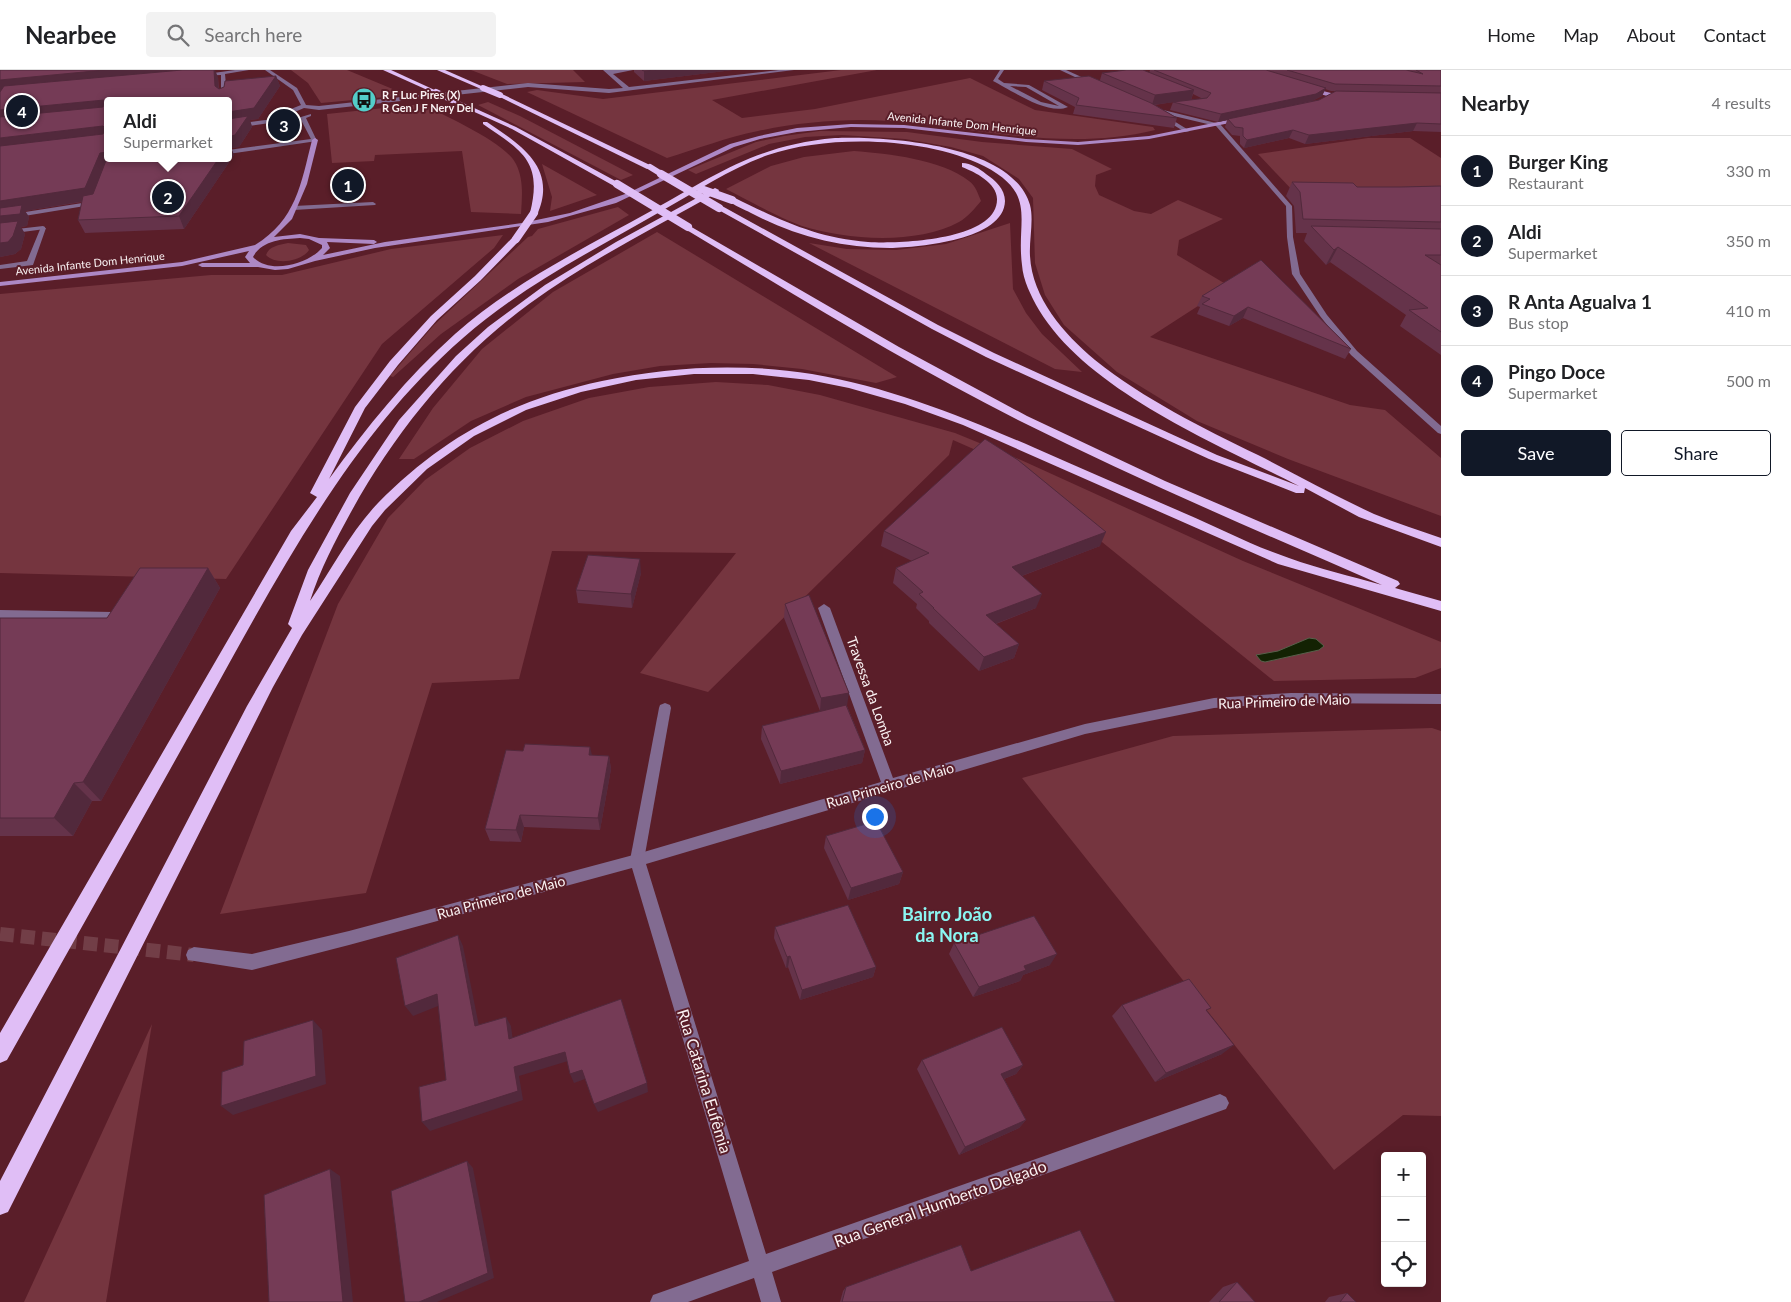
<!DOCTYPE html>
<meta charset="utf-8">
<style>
:root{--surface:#fff;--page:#f2f2f2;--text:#202124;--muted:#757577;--line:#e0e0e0;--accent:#111827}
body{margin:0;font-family:Lato,sans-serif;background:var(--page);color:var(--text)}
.controls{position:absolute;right:15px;bottom:15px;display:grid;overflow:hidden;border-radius:5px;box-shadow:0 2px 8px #0003}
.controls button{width:45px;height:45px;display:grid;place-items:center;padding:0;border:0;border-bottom:1px solid var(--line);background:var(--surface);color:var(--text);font:25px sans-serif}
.you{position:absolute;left:874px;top:746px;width:18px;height:18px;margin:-12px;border:4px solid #fff;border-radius:50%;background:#1a73e8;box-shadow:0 0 0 8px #1a73e833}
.badge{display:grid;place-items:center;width:32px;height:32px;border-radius:50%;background:var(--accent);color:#fff;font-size:16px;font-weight:700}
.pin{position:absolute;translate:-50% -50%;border:2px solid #fff;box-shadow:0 1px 5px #0006}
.popup{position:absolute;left:104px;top:27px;width:128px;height:65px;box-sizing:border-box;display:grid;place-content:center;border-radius:5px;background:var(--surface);filter:drop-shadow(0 1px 4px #0005);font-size:16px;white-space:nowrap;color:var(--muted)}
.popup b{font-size:19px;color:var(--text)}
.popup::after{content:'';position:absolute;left:50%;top:100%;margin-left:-10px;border:10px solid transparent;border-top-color:var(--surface)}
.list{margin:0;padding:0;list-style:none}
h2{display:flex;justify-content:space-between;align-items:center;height:65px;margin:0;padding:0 20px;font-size:21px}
h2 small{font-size:16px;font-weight:400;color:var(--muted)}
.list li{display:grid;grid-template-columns:32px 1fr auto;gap:15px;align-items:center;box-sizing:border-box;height:70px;padding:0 20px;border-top:1px solid var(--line)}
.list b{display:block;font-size:19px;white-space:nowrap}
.list p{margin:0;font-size:16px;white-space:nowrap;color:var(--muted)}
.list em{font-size:16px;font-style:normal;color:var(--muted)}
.actions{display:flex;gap:10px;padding:15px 20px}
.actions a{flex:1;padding:11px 0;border:1px solid var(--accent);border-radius:5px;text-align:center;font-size:18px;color:var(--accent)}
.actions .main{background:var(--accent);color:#fff}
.icon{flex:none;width:28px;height:28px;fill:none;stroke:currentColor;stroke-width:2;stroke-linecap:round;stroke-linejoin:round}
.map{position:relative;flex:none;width:1441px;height:1232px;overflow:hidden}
header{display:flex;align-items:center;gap:30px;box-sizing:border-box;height:70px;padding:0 25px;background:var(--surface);border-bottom:1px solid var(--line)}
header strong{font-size:24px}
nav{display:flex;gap:28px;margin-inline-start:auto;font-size:18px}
.search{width:350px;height:45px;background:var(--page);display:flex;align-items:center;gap:12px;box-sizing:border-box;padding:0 18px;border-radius:5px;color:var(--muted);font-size:19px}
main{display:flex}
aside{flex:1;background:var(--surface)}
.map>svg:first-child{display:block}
.green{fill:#75353f}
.water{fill:#132203;stroke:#58604b}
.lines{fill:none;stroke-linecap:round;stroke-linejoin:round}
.street-tunnel{stroke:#723e47;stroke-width:14;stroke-dasharray:14 7;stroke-linecap:butt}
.lane{fill:#826b91;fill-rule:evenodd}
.street{fill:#826b91;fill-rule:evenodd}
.secondary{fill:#ad88c5;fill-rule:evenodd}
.highway{fill:#e0bef6;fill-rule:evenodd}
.highway-bridge-far1{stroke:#e0bef6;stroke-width:6}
.highway-bridge{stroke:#e0bef6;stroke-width:8}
.wall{fill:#65334a;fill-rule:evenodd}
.shaded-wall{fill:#52293c}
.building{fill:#753b56;stroke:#52293c}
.labels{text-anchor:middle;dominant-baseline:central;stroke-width:4;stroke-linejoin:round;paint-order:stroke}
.far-poi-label{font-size:11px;font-weight:bold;fill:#faf2f3;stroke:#5a1e29;text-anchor:start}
.far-street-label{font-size:11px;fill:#faf2f3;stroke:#5a1e29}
.street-label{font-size:14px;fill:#faf2f3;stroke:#5a1e29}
.near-street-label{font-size:16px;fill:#faf2f3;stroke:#5a1e29}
.near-neighbourhood-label{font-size:18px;font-weight:bold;fill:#8bf6f2;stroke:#5a1e29}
</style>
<header>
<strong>Nearbee</strong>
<div class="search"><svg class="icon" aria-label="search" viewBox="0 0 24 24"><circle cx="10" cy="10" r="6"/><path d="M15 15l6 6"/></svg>Search here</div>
<nav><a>Home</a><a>Map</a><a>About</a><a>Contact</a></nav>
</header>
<main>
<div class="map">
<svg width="1441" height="1232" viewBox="0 0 1441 1232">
<rect width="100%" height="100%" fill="#5a1e29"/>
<!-- green -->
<g class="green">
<path d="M291,0H347L407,25L321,33L308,13Z"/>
<path d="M471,0H573L585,12L507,14Z"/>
<path d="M841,0H877L712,30L742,48L815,39L970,8L1035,40L1153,57L1155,60C1067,82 978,58 890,51C847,48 800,52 758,61C727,67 697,79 667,88L527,22L537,20L603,29Z"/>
<path d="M488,32L520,46L633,105L621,110L478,35Z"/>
<path d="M422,34C445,46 505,72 516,94C524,110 522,127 521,144L471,142L462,81L375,85L374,91L332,93L327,44Z"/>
<path d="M820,61L907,62L982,72L1072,79L1112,99L1096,105L1095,116L1099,125L1134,141L1151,144L1178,130L1223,149L1179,170L1177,185L1229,216L1150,267L1350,335L1385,340L1441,388V446L1288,389L1197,351L1117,302L1064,255L1045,225L1035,193L1033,128L1019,109L983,86L951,77L905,69L842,65L805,67L769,74L696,104L688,100L756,72L784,66Z"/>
<path d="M1368,68H1410L1441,88V129L1296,124L1258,84Z"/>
<path d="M854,81C889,84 941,89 969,111C976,116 978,124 981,131C975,138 968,147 959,152C917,175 846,170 802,156C779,148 748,130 726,119L771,96L804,87Z"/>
<path d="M542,94L597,125L550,141L552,127Z"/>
<path d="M618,137L629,145L518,209L441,264L393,307L390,306L434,255L528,167L532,166L538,159Z"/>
<path d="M1010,153L1013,219L1026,243L1042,264L1082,302L1055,299L809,173L847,179L896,180L946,174Z"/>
<path d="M657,162L897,307L876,313L802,299L753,294L711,293L660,296L613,304L526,327L471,351L414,389H399L433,338L482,279L553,222Z"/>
<path d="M503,165L494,178L382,274L226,509L0,503V224L211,205H282L391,179Z"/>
<path d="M288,173L306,175L309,180C302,191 276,196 266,185C269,176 279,175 288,173Z"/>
<path d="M716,312L768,315L820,325L955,363L1021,390L1243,491L1441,572V598L1415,608L1274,611L1003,392L953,370L949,385L708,622L640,603L736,483L552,481L519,609L432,613L366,823L220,844L338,534L388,448L425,410L470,378L523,351L589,328L649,317Z"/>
<path d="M1432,658L1441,661V1046L1403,1045L1334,1100L1022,708L1173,666Z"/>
<path d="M152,954L106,1232H24Z"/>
</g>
<!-- water -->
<path class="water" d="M1309,568L1316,569L1324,576L1319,580L1265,592L1261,591L1256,585L1278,581Z"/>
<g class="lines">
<!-- street-tunnel -->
<path class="street-tunnel" d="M0,864L194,885"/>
<!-- lane -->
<g class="lane">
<path d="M1000,0H1004L998,9L1004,13L1029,15L1068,37C1048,46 1011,20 993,11ZM1010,16L1026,17L1059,36L1041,32Z"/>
<path d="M373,132L376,134L375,135L294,140L291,138L294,136Z"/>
<path d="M41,157L46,158L33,195L0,199V195L27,191Z"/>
<path d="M665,633L670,635L671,638L644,790L642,795L637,796L632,795L630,790L659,638L660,635Z"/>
</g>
<!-- street -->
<g class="street">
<path d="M235,0H249L225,4L227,26L224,28L221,26V5L201,6L199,5Z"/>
<path d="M265,0H270L297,18L306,35L319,36L528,13L609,19L623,18L603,0H633L613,4L629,17L779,0H794L609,23L528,17L319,40L304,38L279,49L291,50L311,44V46L306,48L317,71L228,84V80L311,69L301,50L292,54L277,52L228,59V55L273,49L276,45L301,35L293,20Z"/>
<path d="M1060,0H1066L1097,14L1092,15Z"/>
<path d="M1151,37L1220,54L1292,136L1293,167L1300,204L1327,245L1357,281L1441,356V364L1438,363L1351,285L1320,246L1292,204L1287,167L1286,136L1216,56L1161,43L1190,61L1185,62L1149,40Z"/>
<path d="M95,131L98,133L97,134L0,150V146Z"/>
<path d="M43,156L45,157V159L0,165V161Z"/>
<path d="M824,534L830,538L893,708L1085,654L1214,628L1291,623L1441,624V634L1291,633L1214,638L1085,664L646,794L766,1184L1220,1024L1226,1027L1229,1033L1226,1039L772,1202L781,1232H761L754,1208L688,1232H650L653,1225L749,1191L632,798L349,875L252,900L188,890L186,885L188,880L194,877L252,884L349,861L637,784L881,712L818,538Z"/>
<path d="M0,540L113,542L119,546L113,550L0,548Z"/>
</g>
<!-- secondary -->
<g class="secondary">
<path d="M1307,17L1331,23L1349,25L1331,27L1305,20Z"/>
<path d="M1243,47L1245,50L1149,69L1078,75L1026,72L904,58L851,57L797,62L760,69L734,77L616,133L548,152L375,178L315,191L288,199L275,200L258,197H202L198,195L202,193H250L245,187L249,181L182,196L0,216V212L182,192L255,175C296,150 301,114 312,70L315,68L318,70L307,114L292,149L274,167L300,164L319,168L374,170L377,172L374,174L327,172L330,178L323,185L385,172L522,153L570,143L628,123L730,74L759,66L797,58L851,54L904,55L1026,69L1078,72L1149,66ZM300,168L309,169L322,175V178C308,194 270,205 253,187C262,170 283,169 300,168Z"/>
</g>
<!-- highway -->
<g class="highway">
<path d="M383,0H391L439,22L434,23Z"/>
<path d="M437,0H445L486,18L481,19Z"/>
<path d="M498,24H502L654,97L647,99L498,26Z"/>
<path d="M452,28L516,57L621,114L614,116L512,59L450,31L449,30Z"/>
<path d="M483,52H487C521,75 558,98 537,145L530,143C543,91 522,81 483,54Z"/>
<path d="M835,68C886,66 1013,74 1030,135C1034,150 1029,170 1030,186C1032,228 1064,264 1095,290C1144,329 1202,358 1258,385C1297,405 1335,426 1374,444C1396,453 1419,460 1441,468V477L1359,447L1305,418L1304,423H1296L1209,389L986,287L932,259L715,138L722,136L938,255L994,283L1217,385L1299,416C1217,374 1088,321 1039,240C1031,226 1023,210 1022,195C1016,149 1038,124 984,96C927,67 828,64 768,85C731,98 699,120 665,139C596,179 523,215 463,268C349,367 277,508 205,637C139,755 73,873 7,990L0,993V963L291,461L317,427L310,423L355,337L390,291L431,246L475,206L513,167H519V171L481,210L437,250L398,295L365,338L329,409C367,357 407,307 455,264C513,213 584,178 651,141C717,104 757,75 835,68Z"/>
<path d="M962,93C971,93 980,99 986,104C995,110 1005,119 1005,131C1004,170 920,177 890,178C841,178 794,166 751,143C744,139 734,136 728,130L735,128C780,150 816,168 868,172C897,174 998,171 997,129C997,113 975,102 962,97Z"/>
<path d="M715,118L719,120L718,122C654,158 588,191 529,234C454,289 396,361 351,442C335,471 320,500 310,531C332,499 351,461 378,433C443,367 512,330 602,311C671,296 743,293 812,304C890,317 963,347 1035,378C1084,400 1134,421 1184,443C1219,458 1253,476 1289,488C1319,499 1351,506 1382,515C1260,462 1138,410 1020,351C905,293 795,225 685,159V155H688L899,277L1027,346L1165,411L1398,511L1400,514L1395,518L1441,531V541L1278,494L963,355L905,334L849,318L809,310L753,304H694L636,310L581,322L526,340L474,366L427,399L385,440L372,456L302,565L273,617L8,1142L0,1145V1111L247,636L292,558L288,554L308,500L350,423L399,350L456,286L488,257L545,215L616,172Z"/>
</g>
<!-- highway-bridge-far1 -->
<g class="highway-bridge-far1">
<path d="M483,18L500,25"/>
<path d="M436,22L452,30"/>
<path d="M650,97L663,105"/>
</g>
<!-- highway-bridge -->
<g class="highway-bridge">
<path d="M661,104L719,138"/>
<path d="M617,114L688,157"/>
<path d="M701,119L732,130"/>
<path d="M516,169L534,143"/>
</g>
</g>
<!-- wall -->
<g class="wall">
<path d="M0,0L218,7L219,19L276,6L280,16L258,49L250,50L252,57L239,77L231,78L234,85L184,159L85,163L78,150L82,132L25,141L29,147L27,156L21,157L25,164L21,179L15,184L0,187ZM108,31L228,88H108Z"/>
<path d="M634,0H733L644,11L634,2Z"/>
<path d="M1150,0H1441V23L1331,21L1325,19L1322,26L1312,31L1441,23V62L1413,61L1305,74L1289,68L1244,78L1240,74V66L1232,65L1225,57L1227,50L1218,52L1170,40L1173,32L1155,35L1177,48L1174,58L1073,44L1075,37L1042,20L1044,11L1100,10L1102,3H1149ZM1193,24L1203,29L1191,30Z"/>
<path d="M1292,112L1357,117H1401L1441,116V285L1400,256L1406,245L1330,192L1326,195L1304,171L1307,163H1296L1294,136L1286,126Z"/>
<path d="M1261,190L1351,279L1345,289L1243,248L1229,256L1197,244L1200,237L1197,236L1202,226Z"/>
<path d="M884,461L1100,476L1022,506L1036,538L996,554L1019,574L1014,588L979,601L929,553V551L916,538L917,534L893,513L896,498L912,491L881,476Z"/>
<path d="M208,498L220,518L101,731H92L73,766H0V548H107Z"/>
<path d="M641,503L632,538L578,533L576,520Z"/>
<path d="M785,534L847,636L865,680L862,693L780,714L761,669L762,656L827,640L820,641L784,548Z"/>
<path d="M592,685L609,686L611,699L600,760L524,757L521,772L490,771L485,759Z"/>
<path d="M826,766L903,802L899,814L848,830L824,778Z"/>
<path d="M775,857L876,897L873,907L800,930L788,897L786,898L774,868Z"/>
<path d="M954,873L1050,895L1023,905L1020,911L973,927L949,884Z"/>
<path d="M1122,935L1222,984L1155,1012L1112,946Z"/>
<path d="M922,990L1023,995L1016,1004L1004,1009L1026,1050L1019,1058L959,1085L917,999Z"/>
<path d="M971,1201L1115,1232H840L843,1221L846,1217Z"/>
<path d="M1237,1212L1255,1232H1209L1223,1217Z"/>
<path d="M1347,1223L1356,1232H1325L1329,1227Z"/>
</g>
<!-- shaded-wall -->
<g class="shaded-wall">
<path d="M105,0H215L218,7L219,26L0,28V10Z"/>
<path d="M656,0H733L644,11V1Z"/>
<path d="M276,6L280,16L258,49L250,50L252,57L239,77L231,78L234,85L184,159L179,146L219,88H228V42Z"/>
<path d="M1326,18L1322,26L1312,31L1218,52L1221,44Z"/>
<path d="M1194,20L1191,30L1152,35L1155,25Z"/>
<path d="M104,30L108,38L0,51V40Z"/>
<path d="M1417,53L1413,61L1305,74L1309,65Z"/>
<path d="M103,56L108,67L0,81V68Z"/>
<path d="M1293,60L1289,68L1244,78L1247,70Z"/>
<path d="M108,82V88L91,130L25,141L29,147L27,156L21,157L25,164L21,179L15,184L0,187V131L100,83Z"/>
<path d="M1338,177L1330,192L1326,195L1334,180Z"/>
<path d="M1248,237L1243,248L1229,256L1234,246Z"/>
<path d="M1106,462L1100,476L1008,511L1012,497Z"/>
<path d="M640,489L641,503L632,538L631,524Z"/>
<path d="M208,498L220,518L101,731L83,712Z"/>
<path d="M1042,524L1036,538L982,559L986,545Z"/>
<path d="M1019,574L1014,588L979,601L984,587Z"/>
<path d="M849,623L847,636L820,641L821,628Z"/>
<path d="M590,677L593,689L589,685Z"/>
<path d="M865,680L862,693L780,714L781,701Z"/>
<path d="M609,686L611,699L600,760L598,748Z"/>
<path d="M74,713L92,731L73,766L54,748Z"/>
<path d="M520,745L524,757L521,772L516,760Z"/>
<path d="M903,802L899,814L848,830L851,818Z"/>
<path d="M458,865L463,876L481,966L475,956Z"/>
<path d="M1057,884L1050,895L1023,905L1020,911L973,927L979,917L1024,896Z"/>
<path d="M790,886L788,897L786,898L787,887Z"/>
<path d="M876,897L873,907L800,930L802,920Z"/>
<path d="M437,924L443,934L413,946L405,936Z"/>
<path d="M506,947L511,956L514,979L509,969Z"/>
<path d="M313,950L322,960L326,1014L233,1045L221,1036Z"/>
<path d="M1234,975L1222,984L1155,1012L1166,1003Z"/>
<path d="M565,982L568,991L519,1006L523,1030L430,1061L422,1052L514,997Z"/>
<path d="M1023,995L1016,1004L994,1013L1001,1004Z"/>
<path d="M582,1000L585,1009L574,1013L570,1004Z"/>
<path d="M647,1013L648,1022L598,1042L594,1034Z"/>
<path d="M1026,1050L1019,1058L959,1085L965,1077Z"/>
<path d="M467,1091L473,1098L494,1208L437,1232H419Z"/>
<path d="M330,1099L340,1106L353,1232H343Z"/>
</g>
<!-- building -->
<g class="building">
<path d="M0,0H105L0,10Z"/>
<path d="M182,0H214L215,16L219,19L224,17L225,11L276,6L254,38L228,42V31H108V82L100,83L85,118L0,131V76L103,64L105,58L103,56L0,68V47L103,37L104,30L0,40V22L4,16Z"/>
<path d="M642,0H656L644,1Z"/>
<path d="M1126,0H1143L1194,20L1155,25L1102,3Z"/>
<path d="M1154,0H1266L1326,18L1316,24L1221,44L1173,32L1207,28L1211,23Z"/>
<path d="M1287,0H1406L1423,4L1416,0H1441V16L1335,14Z"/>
<path d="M1089,6L1151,33L1177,48L1076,35L1079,28L1044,11Z"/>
<path d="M1336,21L1441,23V54L1417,53L1309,65L1293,60L1247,70L1243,66V58L1235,57L1228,49L1319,30Z"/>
<path d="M248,46L235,65L228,67V49Z"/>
<path d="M107,88H219L179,146L78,150L83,126L93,124Z"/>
<path d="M1292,112L1353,113L1357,117H1401L1441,116V152L1303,149L1300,122Z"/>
<path d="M22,135L20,144L0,146V138Z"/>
<path d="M18,151L13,166L8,172L0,173V153Z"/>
<path d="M1311,156L1441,159V185H1425L1441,195V262L1409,240L1428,238L1338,177L1334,180Z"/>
<path d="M1261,190L1351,279L1248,237L1234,246L1202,234L1210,229L1202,226Z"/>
<path d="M985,369L1018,390L1106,462L1012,497L1042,524L986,545L1019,574L984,587L933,538H934L919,524L923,522L896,498L929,483L884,461Z"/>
<path d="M588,485L640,489L631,524L576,520Z"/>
<path d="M140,498H208L83,712L74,713L54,748H0V548H107Z"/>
<path d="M809,525L849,623L821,628L785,534Z"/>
<path d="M846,635L865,680L781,701L762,656Z"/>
<path d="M525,674L590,677L589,685L609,686L598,748L520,745L516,760L485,759L506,680L523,681Z"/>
<path d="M876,751L903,802L851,818L826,766Z"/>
<path d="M848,835L876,897L802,920L790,886L787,887L775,857Z"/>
<path d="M1034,846L1057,884L1024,896L1026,900L979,917L954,873Z"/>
<path d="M458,865L475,956L506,947L509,969L621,929L647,1013L594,1034L582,1000L570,1004L565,982L514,997L518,1021L422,1052L419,1017L446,1010L437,924L405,936L396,888Z"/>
<path d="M1189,909L1211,938L1206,940L1234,975L1166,1003L1122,935Z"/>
<path d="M313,950L316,1006L221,1036L222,1002L243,995L244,971Z"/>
<path d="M1002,957L1023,995L1001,1004L1026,1050L965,1077L922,990Z"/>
<path d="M467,1091L488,1203L419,1232H405L391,1121Z"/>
<path d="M330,1099L343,1232H269L264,1125Z"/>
<path d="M1080,1160L1115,1232H842L846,1217L961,1175L971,1201Z"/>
<path d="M1237,1212L1255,1232H1219Z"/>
<path d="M1347,1223L1356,1232H1340Z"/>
</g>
<!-- icons -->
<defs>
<symbol id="bus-disc" viewBox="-11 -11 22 22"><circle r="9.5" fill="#53cdc9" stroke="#5a1e29"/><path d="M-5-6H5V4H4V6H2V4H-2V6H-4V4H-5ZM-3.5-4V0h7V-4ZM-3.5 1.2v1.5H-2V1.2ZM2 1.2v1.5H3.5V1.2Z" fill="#111"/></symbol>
</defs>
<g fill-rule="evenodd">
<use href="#bus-disc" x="350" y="16" width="28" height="28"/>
</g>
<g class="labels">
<!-- far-poi labels -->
<g class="far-poi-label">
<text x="382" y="24">R F Luc Pires (X)<tspan x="382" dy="13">R Gen J F Nery Del</tspan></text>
</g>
<!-- far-street labels -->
<g class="far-street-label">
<text transform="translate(962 53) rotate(6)">Avenida Infante Dom Henrique</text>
<text transform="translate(90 193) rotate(-6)">Avenida Infante Dom Henrique</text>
</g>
<!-- street labels -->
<g class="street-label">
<text transform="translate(871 621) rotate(70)">Travessa da Lomba</text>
<text transform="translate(1284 631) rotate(-2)">Rua Primeiro de Maio</text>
<text transform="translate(890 715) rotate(-16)">Rua Primeiro de Maio</text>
<text transform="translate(501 827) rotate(-15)">Rua Primeiro de Maio</text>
</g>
<!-- near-street labels -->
<g class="near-street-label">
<text transform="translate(705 1011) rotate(73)">Rua Catarina Eufêmia</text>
<text transform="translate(940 1133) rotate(-20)">Rua General Humberto Delgado</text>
</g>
<!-- near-neighbourhood labels -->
<g class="near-neighbourhood-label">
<text x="947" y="844">Bairro João<tspan x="947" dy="21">da Nora</tspan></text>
</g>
</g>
</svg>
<div class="controls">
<button>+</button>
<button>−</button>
<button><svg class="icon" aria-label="locate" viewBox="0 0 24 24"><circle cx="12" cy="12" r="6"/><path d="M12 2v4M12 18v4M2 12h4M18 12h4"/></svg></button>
</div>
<div class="you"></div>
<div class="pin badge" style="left:348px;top:115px">1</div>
<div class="pin badge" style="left:168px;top:127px">2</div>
<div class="popup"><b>Aldi</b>Supermarket</div>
<div class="pin badge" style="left:284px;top:55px">3</div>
<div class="pin badge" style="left:22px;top:41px">4</div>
</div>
<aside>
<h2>Nearby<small>4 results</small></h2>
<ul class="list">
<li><span class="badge">1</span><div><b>Burger King</b><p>Restaurant</p></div><em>330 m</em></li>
<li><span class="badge">2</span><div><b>Aldi</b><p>Supermarket</p></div><em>350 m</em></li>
<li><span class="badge">3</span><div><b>R Anta Agualva 1</b><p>Bus stop</p></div><em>410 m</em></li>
<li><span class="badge">4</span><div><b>Pingo Doce</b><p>Supermarket</p></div><em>500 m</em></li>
</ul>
<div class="actions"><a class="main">Save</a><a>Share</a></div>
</aside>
</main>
